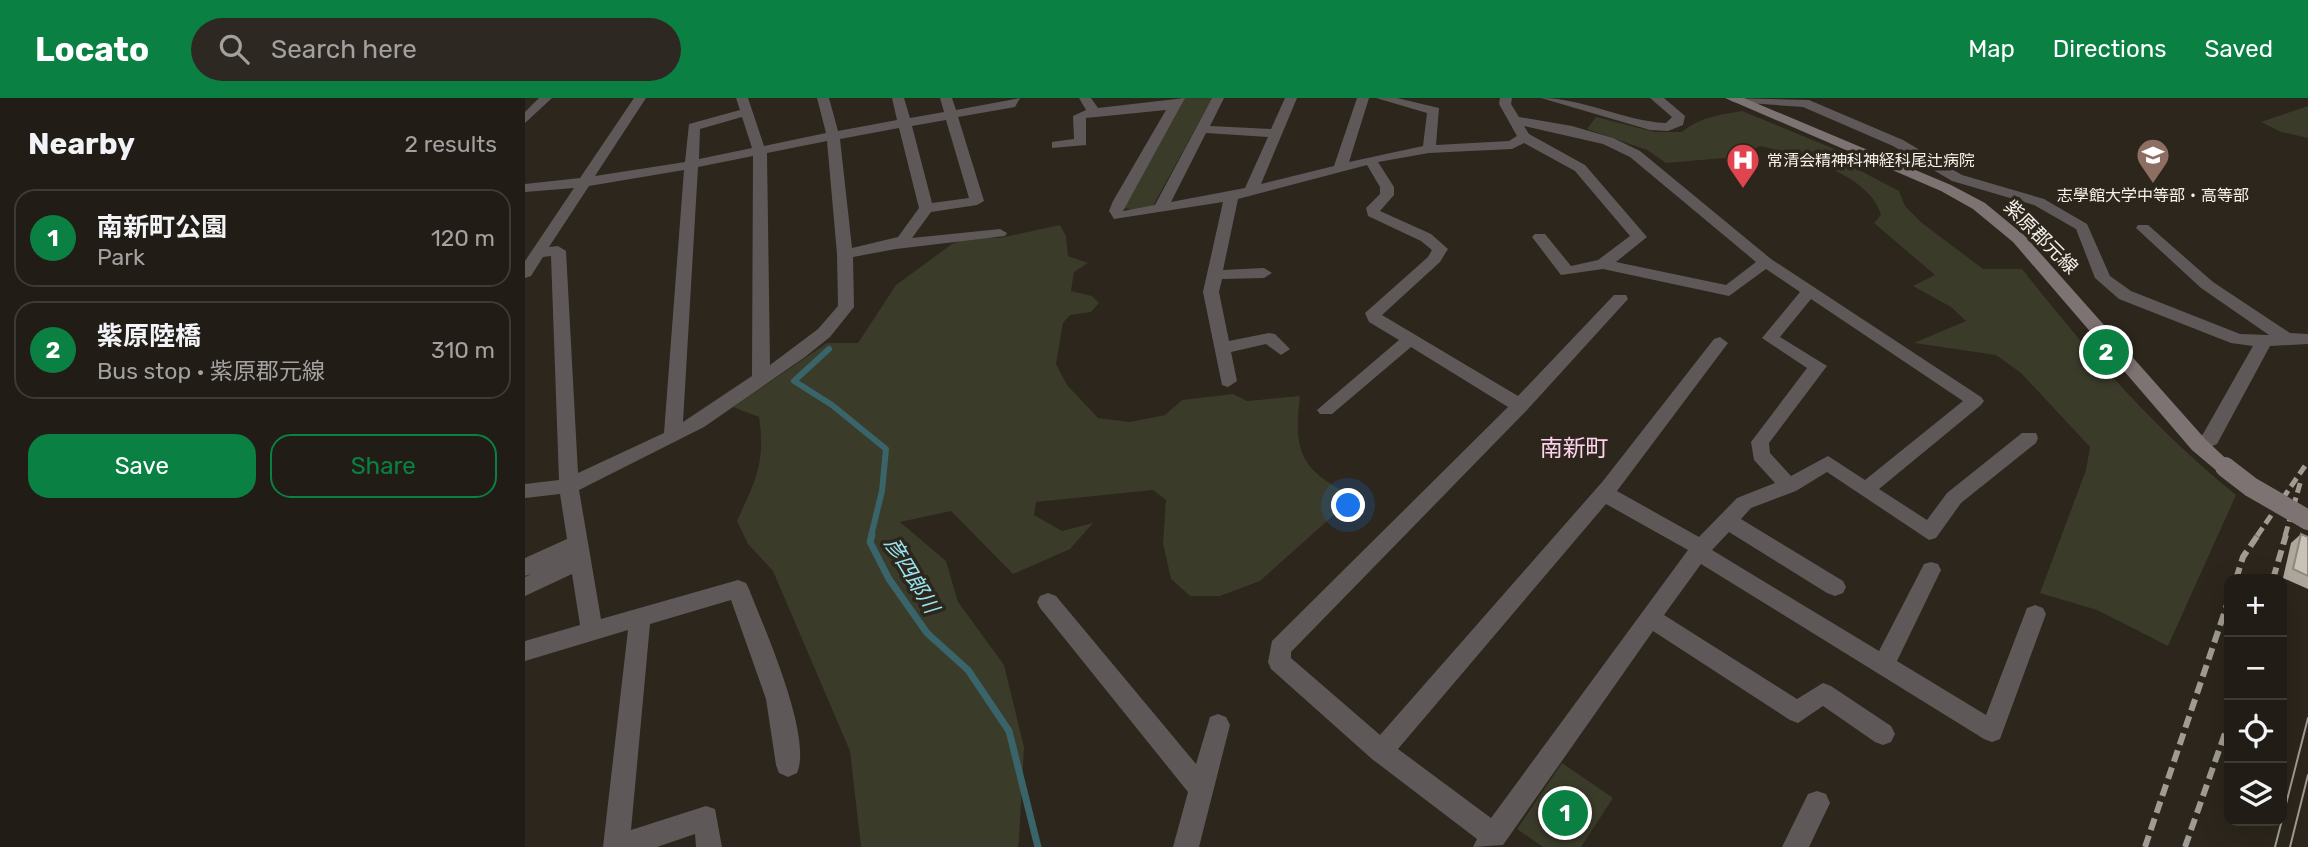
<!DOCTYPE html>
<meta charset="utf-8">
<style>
:root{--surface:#211c15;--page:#2d2922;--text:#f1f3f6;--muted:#a2a1a0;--line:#3e3a34;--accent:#0b8043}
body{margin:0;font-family:Rubik,"Noto Sans JP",sans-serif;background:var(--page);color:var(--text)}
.controls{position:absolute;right:21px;bottom:21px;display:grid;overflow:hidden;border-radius:14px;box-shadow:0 7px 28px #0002}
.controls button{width:63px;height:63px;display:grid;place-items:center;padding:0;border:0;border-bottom:2px solid var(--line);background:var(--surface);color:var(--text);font:35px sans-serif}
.you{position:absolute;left:824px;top:408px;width:24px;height:24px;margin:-18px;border:5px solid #fff;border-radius:50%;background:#1a73e8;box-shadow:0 0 0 10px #1a73e833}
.badge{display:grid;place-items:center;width:46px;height:46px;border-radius:50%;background:var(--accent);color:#fff;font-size:23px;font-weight:700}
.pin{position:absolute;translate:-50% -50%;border:4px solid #fff;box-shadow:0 2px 7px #0006}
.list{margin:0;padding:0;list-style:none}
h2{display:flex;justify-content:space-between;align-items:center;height:91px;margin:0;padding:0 28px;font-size:30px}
h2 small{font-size:23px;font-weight:400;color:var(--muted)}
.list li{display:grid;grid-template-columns:46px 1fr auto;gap:21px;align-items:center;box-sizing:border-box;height:98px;margin:0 14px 14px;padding:0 14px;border:2px solid var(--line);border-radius:21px}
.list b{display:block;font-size:26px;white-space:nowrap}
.list p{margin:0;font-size:23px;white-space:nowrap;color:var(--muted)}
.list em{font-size:23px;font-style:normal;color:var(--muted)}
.actions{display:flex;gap:14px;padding:21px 28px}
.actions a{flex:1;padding:16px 0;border:2px solid var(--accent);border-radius:21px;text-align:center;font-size:24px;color:var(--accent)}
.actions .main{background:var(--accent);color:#fff}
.icon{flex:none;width:38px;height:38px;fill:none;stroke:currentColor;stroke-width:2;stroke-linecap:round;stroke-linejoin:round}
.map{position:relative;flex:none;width:1783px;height:749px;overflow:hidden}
header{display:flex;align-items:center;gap:42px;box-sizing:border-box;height:98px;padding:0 35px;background:var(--accent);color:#fff}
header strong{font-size:33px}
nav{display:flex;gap:38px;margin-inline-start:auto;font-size:24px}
.search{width:490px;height:63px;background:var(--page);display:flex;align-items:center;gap:18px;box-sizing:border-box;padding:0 24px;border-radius:38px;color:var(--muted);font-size:26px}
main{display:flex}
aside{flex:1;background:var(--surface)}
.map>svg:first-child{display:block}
.green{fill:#3a3b29}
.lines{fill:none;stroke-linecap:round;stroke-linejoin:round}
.stream-far1{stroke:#39646a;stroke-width:6}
.stream{stroke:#39646a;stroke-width:7}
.street{fill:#5f5858;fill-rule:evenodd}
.secondary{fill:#7e7373;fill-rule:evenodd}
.tram{stroke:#a09c93;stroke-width:2}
.rail-far1{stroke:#a09c93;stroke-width:5;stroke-dasharray:10 5;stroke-linecap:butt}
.rail{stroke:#a09c93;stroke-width:6;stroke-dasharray:12 6;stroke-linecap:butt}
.secondary-bridge{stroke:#7e7373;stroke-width:20}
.wall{fill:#aea79c}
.building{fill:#cac2b5;stroke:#8d887f;stroke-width:2}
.labels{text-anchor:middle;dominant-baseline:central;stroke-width:7;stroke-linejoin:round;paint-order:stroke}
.far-poi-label{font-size:16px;fill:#f5f1ea;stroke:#2c261c;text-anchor:start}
.street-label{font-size:19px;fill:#f5f1ea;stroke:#2c261c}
.water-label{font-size:21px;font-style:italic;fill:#97e5f1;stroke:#2c261c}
.quarter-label{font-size:23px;fill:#ffd2ed;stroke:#2c261c}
</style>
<header>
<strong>Locato</strong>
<div class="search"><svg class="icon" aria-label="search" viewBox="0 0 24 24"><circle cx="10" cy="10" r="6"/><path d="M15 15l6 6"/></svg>Search here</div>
<nav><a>Map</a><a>Directions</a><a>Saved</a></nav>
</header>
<main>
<aside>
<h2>Nearby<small>2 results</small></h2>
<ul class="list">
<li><span class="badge">1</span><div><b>南新町公園</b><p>Park</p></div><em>120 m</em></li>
<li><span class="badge">2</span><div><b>紫原陸橋</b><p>Bus stop · 紫原郡元線</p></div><em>310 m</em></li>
</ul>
<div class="actions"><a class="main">Save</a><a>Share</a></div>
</aside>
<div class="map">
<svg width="1783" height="749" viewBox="0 0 1783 749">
<rect width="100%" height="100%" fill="#2c261c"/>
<!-- green -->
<g class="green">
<path d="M657,0H687L628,108L607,112L599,110Z"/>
<path d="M1783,8V40L1756,34L1736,24Z"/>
<path d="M1217,13L1312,52L1311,60L1374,93L1380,108L1397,125L1458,171H1497C1562,253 1629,331 1711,397L1643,548L1572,512L1515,495L1561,372L1565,349L1496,275L1471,257L1389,245L1441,223L1426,209L1388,188L1410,177L1349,125L1356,117C1345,76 1272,57 1235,48L1211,59L1141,65L1122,52L1062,31L1071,19L1130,34H1157C1175,19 1194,17 1217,13Z"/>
<path d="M535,127L541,138L543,158L563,165L549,174L546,193L567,198L574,205L566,214L545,217L538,225L531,266L542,287L573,320L605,324L640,317L657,302L708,296L722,303L775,298C768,356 776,372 829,399L735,483L695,498H665L646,481L638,445L641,402L628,392L511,404L509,417L537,433L568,425L545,451L488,476L426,413L375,424L421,463L433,504L479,567L499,649L494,742L493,749H336L325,653L248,473L223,446L212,423C230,383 241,365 234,319L208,309L302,245H333L371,187L427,146L441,140H475Z"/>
<path d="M1037,665L1088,700L1056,749H1018L992,731Z"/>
</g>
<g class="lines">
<!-- stream-far1 -->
<path class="stream-far1" d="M304,251L269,283L307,307L361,351L357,393L346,438"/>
<!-- stream -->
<path class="stream" d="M347,437L345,444L364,481L402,535L443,572L484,633L513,749"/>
<!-- street -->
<g class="street">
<path d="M14,0H27L0,25V14Z"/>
<path d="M109,0H121L70,78L160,64L164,26L215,12L211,0H223L239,48L301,35L292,0H304L313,33L372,22L367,0H379L385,20L419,14L415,0H427L431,12L495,0L490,9L433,19L459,103L452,107L406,114L387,140L475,131L482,135L480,138L371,151L328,159L329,209L305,239L280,259L179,329L54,392L76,521L213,482L221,485L224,491C239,530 288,638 272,675L263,679L254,675L251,667L241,601L206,502L125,526L106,732L181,708L190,711L197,749H171L170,736L132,749H78L103,532L0,563V543L55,527L47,476L0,498V479L6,476L0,478V460L42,441L35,396L0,400V386L34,382L26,158L18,159L6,178L0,180V163L49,90L0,94V86L55,80ZM217,19L227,50L174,61L175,31ZM421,22L444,100L407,105L387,28ZM374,30L394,110L373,139L327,150L315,41ZM302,43L312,156L313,208L293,231L245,267L242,55ZM228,58L227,278L158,324L173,69ZM159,72L139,335L53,375L41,153L33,148L24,149L64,88Z"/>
<path d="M554,0H566L573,10L660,0L598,113L630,107L687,0H699L685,28L746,31L760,0H772L736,86L809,68L832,0H844L824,64L898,48L902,15L851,0H872L914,10L911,47L984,43L992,38L974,6L975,0H987L986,6L994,19L1047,28L1088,40L1115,53L1246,161L1456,299L1459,303L1456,307L1354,391L1402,422L1422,395L1497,335H1511L1513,340L1511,345L1436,405L1411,440L1404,442L1302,374L1271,393L1226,410L1216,421L1318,483L1321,489L1318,495L1310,498L1302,495L1204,434L1187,452L1354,553L1399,466L1406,464L1413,466L1416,472L1372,563L1461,617L1502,510L1510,507L1518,510L1521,516L1475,641L1467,644L1459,641L1176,466L1139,517L1272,601L1298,585L1306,588L1366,628L1370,636L1366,644L1358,647L1350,644L1298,608L1273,625L1265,622L1128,533L978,747L948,749L952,741L847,661L746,571L743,564L747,543L983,309L886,249L807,316H795L792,312L874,242L844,224L840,215L903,159L907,152L896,143L843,118L841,110L855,96V89L842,67L713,101L698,172L739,170L747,175L739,180L697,181L694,194L704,243L744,235L750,236L765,251L756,257L741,246L706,254L712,283L703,289L697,287L678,194L698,104L589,121L584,113L588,103L641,12L561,20V47L527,50V44L549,41L548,18L561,12ZM999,28L1078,46L1105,59L1231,164L1201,187L1091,164L1122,139L1060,67L1004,36ZM681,35L743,39L720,90L646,104ZM999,45L1050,73L1105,138L1073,162L1046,168L1020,136H1010L1007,139L1036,177L1078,171L1204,198L1241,171L1275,194L1237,240L1282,270L1226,344L1229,362L1250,385L1212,400L1174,439L1092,393L1203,245L1195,239L1189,241L1078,383L855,637L766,560V554L1002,312L1103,201L1101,197H1089L993,298L857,217L915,164L923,151L906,136L855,113L869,97V89L853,64L904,55L987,51ZM1286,201L1438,303L1340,382L1303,358L1266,378L1245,355L1244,345L1302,268L1255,239ZM1081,406L1163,452L966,720L873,651Z"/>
<path d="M1016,0C1059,0 1098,23 1141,25L1147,19L1125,0H1139L1160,18L1158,27L1143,33L1125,32Z"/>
<path d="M1202,0L1284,2L1378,42L1437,77L1519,101L1562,126L1585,178L1606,193L1715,236L1744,237L1676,190L1611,130L1613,127H1623L1688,184L1765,235L1783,236V246L1745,248L1692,346L1674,354L1667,352L1665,347L1678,336L1728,248L1706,245L1594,201L1570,180L1551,131L1509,107L1427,83L1368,48L1278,9L1208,4Z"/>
<path d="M523,495L531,498L671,666L685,619L693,616L701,619L705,627L674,749H648L663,694L515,510L512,504L515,498Z"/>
<path d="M1292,693L1301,696L1305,705L1284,749H1257L1283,696Z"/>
</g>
<!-- secondary -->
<path class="secondary" d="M1200,0H1219L1426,87L1460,105L1500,138L1681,342L1710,369L1707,374H1693L1667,352L1488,144L1448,111L1416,93Z"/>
<!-- tram -->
<g class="tram">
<path d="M1750,749L1783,620"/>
<path d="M1765,749L1783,677"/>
</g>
<!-- rail-far1 -->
<g class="rail-far1">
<path d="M1732,438L1780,368"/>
<path d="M1760,438L1776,382"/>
</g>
<!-- rail -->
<g class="rail">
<path d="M1711,481L1718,459L1733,437"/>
<path d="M1748,481L1761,437"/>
<path d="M1620,749L1704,501"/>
<path d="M1660,749L1704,624"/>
</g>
<!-- secondary-bridge -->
<path class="secondary-bridge" d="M1700,369L1726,389L1783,422"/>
</g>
<!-- wall -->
<path class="wall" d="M1776,436L1783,439V491L1758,480L1766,445Z"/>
<!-- building -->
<path class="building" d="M1776,436L1783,439V478L1768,471Z"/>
<!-- icons -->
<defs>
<symbol id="school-pin" viewBox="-11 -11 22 30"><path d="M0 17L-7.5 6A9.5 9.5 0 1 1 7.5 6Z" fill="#8d6e63" stroke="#2c261c"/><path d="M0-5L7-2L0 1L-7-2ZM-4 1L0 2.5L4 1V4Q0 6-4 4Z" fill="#fff"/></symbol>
<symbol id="hospital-pin" viewBox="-11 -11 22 30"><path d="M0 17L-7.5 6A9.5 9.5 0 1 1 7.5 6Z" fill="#e0444e" stroke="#2c261c"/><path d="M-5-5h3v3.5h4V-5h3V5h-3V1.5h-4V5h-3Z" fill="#fff"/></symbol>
</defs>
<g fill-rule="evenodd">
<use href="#school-pin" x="1609" y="38" width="38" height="52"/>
<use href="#hospital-pin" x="1199" y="43" width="38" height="52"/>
</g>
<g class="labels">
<!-- far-poi labels -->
<g class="far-poi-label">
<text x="1242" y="62">常清会精神科神経科尾辻病院</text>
<text x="1628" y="97" text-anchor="middle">志學館大学中等部・高等部</text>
</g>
<!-- street labels -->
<g class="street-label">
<text transform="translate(1516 139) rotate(45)">紫原郡元線</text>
</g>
<!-- water labels -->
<g class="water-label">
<text transform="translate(387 477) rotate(59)">彦四郎川</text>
</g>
<!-- quarter labels -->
<g class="quarter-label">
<text x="1049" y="350">南新町</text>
</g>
</g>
</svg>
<div class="controls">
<button>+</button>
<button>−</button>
<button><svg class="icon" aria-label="locate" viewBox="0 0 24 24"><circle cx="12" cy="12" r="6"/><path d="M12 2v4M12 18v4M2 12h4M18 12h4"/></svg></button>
<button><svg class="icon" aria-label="layers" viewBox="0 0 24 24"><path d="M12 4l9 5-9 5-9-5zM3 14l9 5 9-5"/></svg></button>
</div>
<div class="you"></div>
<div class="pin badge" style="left:1040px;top:715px">1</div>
<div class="pin badge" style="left:1581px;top:254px">2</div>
</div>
</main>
